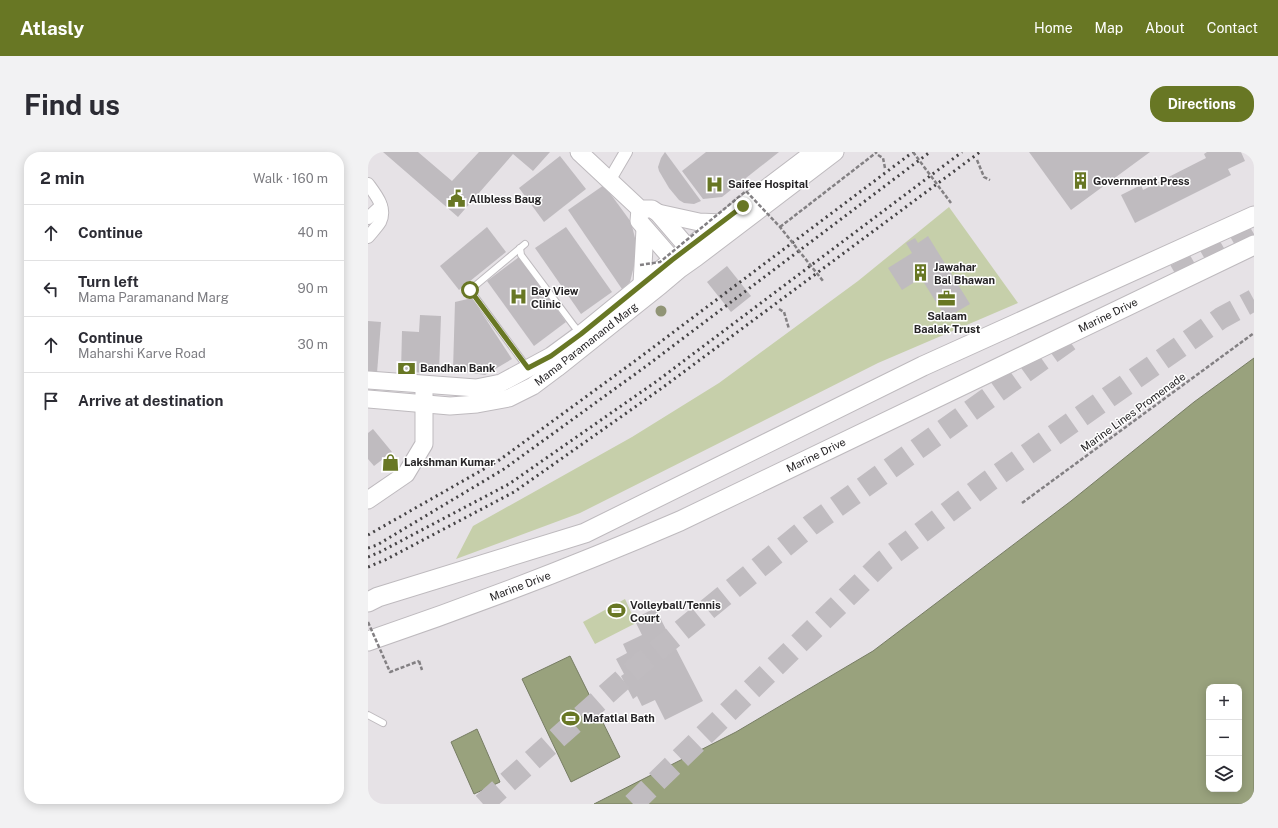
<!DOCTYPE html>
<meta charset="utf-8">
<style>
:root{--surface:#fff;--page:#f2f2f3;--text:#2b2b33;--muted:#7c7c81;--line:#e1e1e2;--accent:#687724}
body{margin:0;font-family:"Public Sans",sans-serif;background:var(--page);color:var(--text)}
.controls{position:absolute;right:12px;bottom:12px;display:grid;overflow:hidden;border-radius:8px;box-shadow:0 2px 10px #0003}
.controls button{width:36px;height:36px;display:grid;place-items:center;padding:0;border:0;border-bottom:1px solid var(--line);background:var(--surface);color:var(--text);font:20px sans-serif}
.stop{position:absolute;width:12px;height:12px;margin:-9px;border:3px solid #687724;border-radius:50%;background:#fff}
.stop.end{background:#687724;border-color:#fff;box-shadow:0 1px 4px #0008}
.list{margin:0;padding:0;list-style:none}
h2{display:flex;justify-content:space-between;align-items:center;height:52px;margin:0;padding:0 16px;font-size:17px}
h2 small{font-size:13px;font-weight:400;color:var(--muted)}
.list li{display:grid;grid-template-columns:26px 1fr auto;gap:12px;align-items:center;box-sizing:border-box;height:56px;padding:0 16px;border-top:1px solid var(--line)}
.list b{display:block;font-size:15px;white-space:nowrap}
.list p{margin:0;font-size:13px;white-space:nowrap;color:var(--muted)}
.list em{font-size:13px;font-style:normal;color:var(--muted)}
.icon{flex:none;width:22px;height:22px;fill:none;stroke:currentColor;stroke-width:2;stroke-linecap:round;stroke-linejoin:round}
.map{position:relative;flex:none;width:886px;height:652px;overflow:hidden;border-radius:16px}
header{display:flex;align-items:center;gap:24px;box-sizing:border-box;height:56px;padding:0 20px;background:var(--accent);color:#fff}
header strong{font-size:19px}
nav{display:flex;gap:22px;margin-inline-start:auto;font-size:14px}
.intro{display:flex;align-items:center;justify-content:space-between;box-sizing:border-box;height:96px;padding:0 24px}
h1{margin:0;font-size:28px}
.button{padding:10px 18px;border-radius:16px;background:var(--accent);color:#fff;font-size:14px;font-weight:700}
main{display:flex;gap:24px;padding:0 24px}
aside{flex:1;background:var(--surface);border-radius:16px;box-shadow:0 2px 10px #0003}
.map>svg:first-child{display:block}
.green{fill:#c6cfaa}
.water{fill:#99a27d;stroke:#767c63;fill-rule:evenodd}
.building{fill:#bfbbbf}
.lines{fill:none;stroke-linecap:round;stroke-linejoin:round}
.highway-tunnel{stroke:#c0bcc0;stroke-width:22;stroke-dasharray:22 11;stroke-linecap:butt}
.lane-casing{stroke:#bebabe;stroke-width:8}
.street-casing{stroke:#bebabe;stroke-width:14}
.secondary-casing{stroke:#bebabe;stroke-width:19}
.primary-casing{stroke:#bebabe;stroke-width:21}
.path{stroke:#838083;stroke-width:2.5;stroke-dasharray:4 2;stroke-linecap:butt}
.lane{stroke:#fff;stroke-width:6}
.street{stroke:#fff;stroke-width:12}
.secondary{stroke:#fff;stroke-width:17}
.primary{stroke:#fff;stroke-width:19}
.rail{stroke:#454345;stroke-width:3;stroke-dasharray:2 4;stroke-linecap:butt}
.path-bridge{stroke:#838083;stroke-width:2.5;stroke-dasharray:4 2;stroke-linecap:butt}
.tree{fill:#909475}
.route{stroke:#687724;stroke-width:5}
.labels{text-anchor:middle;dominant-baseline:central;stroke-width:3;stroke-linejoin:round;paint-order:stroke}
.poi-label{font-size:11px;font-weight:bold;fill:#262426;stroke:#fff;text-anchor:start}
.street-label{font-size:11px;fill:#262426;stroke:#fff}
</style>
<header>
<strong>Atlasly</strong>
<nav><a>Home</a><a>Map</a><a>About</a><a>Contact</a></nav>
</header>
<div class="intro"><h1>Find us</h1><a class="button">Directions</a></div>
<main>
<aside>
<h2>2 min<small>Walk · 160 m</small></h2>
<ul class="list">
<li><svg class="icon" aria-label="ahead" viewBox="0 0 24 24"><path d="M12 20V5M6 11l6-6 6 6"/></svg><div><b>Continue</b></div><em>40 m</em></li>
<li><svg class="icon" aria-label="left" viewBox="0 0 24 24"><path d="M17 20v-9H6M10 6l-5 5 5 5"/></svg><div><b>Turn left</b><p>Mama Paramanand Marg</p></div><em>90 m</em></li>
<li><svg class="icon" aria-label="ahead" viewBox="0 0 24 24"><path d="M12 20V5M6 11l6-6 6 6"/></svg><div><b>Continue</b><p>Maharshi Karve Road</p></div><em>30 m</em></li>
<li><svg class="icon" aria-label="arrive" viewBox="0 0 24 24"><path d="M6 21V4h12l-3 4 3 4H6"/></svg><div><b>Arrive at destination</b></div></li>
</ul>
</aside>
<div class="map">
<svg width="886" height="652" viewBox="0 0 886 652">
<rect width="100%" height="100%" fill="#e6e2e6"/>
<!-- green -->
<g class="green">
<path d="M581,55L650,151L510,211L212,361L88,407L105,374L264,285L351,231L490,129Z"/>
<path d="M257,447L268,471L227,492L215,470Z"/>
</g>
<!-- water -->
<g class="water">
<path d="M886,206V652H226L368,580L505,499L703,349L826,250ZM841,535H871V637H841Z"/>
<path d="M202,504L252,605L203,630L154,527Z"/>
<path d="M109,577L132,630L106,642L83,590Z"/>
</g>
<!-- building -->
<g class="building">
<path d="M15,0H50L84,29L111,0H182L165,19L145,2L90,65Z"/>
<path d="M297,0L333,49L326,52L316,51L311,48L301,36L291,19L290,15L293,6Z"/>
<path d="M338,0H411L354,45L335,47L314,19Z"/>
<path d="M661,0H782L703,58Z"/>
<path d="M839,0H873L877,9L860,17L863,23L767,71L753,43L773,33L775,38L838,6L836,2Z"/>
<path d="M192,4L218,37L176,70L151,36Z"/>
<path d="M236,33L263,70L270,98L262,130L254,137L200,58Z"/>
<path d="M119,75L138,100L91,138L72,114Z"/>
<path d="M198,75L244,140L213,162L167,96Z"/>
<path d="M560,84L602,152L578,166L553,126L534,138L520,116L544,101L538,91L547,86L550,91Z"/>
<path d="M151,105L198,170L166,194L119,129Z"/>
<path d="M359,114L383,144L363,160L339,130Z"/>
<path d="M104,146L144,207L117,223L85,218L87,150Z"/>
<path d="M52,163L73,164L71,221L33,220L34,179L51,180Z"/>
<path d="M0,169L13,170L9,221L0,220Z"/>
<path d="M5,277L24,300L6,314L0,307V281Z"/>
<path d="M287,456L335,549L297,568L287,548L274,554L269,544L265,547L253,524L256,522L248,507L259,501L255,492L274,483L266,467Z"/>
</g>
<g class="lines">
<!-- highway-tunnel -->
<g class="highway-tunnel">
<path d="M808,123L886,78"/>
<path d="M115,652L271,513L443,373L707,184"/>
<path d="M265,652L517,408L621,329L853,166L886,148"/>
</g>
<defs>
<g id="lane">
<path d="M157,92L102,138L159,215"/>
<path d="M152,96L153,103L206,174L213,182"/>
<path d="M0,563L15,571"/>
</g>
<g id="street">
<path d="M241,29L258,0"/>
<path d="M0,32C8,43 19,56 12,70C9,75 4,80 0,85"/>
<path d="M0,66L13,54"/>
</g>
<g id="secondary">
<path d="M211,0L272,57H284L290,61L327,104"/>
<path d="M272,57L271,69L311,115"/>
<path d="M290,61L331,70L354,71"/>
<path d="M274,132L277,77"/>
<path d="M0,228L108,236L133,231L183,204L213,182L304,108L446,0"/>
<path d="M0,247L82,254L109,252L141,246L165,234L189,216L293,133L312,117L329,105L467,0"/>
<path d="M0,348L38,322L56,292V240"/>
</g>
<g id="primary">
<path d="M0,450L10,445L217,381L555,214L886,64"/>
<path d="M0,489C106,453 210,413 312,369L886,93"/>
</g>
</defs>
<!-- lane casing -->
<use href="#lane" class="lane-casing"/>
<!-- street casing -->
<use href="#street" class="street-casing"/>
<!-- secondary casing -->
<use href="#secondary" class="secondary-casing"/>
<!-- primary casing -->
<use href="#primary" class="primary-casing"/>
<!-- path -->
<g class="path">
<path d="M510,3L515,6L517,16"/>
<path d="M609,8L616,25L622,28"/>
<path d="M412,75L509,0"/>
<path d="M411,157L416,160L421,177"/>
<path d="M654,351L886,181"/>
<path d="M51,509L54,518"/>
</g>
<!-- lane -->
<use href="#lane" class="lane"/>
<!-- street -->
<use href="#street" class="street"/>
<!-- secondary -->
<use href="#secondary" class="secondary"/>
<!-- primary -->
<use href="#primary" class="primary"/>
<!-- rail -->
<g class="rail">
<path d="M0,383L130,309L271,206L545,0"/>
<path d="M0,396L9,393L136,317L277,215L562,0"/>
<path d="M0,405L12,400L141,332L289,229L594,0"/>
<path d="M0,415L17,408L146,340L294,236L612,0"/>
</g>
<!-- path-bridge -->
<g class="path-bridge">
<path d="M545,0L583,51"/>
<path d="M272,113L292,110L378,39L412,75L455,129"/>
<path d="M0,470L22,520L51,509"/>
</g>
</g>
<!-- trees -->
<circle class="tree" cx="293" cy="159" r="5.5"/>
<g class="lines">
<!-- route -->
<path class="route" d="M102,138L160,216L183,204L213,182L304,108L375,54"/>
</g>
<!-- icons -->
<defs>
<symbol id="building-bare" viewBox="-9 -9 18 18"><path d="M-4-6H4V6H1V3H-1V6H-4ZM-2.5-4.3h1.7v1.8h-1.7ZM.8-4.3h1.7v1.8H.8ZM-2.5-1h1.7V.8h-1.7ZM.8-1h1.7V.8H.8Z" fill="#687724" stroke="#fff" stroke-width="2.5" paint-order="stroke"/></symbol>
<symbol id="hospital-bare" viewBox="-9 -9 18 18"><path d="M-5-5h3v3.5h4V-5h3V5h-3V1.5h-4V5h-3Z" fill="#687724" stroke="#fff" stroke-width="2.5" paint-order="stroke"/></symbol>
<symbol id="civic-bare" viewBox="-9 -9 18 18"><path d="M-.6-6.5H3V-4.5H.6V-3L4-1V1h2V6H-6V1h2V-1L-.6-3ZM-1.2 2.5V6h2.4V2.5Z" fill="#687724" stroke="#fff" stroke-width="2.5" paint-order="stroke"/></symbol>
<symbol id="office-bare" viewBox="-9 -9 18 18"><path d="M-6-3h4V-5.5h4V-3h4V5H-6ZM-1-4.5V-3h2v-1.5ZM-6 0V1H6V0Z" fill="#687724" stroke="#fff" stroke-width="2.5" paint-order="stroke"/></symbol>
<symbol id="bank-bare" viewBox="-9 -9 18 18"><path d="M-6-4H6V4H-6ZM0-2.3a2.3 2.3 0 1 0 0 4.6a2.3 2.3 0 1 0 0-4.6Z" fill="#687724" stroke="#fff" stroke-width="2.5" paint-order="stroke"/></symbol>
<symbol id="shop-bare" viewBox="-9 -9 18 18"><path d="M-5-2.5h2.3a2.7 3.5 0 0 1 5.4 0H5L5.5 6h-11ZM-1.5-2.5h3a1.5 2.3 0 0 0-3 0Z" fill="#687724" stroke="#fff" stroke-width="2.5" paint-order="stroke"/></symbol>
<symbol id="stadium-bare" viewBox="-9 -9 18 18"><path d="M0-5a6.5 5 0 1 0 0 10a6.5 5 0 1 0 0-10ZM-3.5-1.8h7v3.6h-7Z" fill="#687724" stroke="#fff" stroke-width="2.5" paint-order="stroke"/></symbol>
</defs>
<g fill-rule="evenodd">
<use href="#building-bare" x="700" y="16" width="25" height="25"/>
<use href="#hospital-bare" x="334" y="20" width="25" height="25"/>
<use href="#civic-bare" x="76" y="34" width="25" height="25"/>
<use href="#building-bare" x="540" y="108" width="25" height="25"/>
<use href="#hospital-bare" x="138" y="132" width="25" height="25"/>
<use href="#office-bare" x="566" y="134" width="25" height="25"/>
<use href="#bank-bare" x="26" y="204" width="25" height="25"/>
<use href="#shop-bare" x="10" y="298" width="25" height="25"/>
<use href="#stadium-bare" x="236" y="446" width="25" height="25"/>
<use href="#stadium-bare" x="190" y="554" width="25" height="25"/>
</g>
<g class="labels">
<!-- poi labels -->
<g class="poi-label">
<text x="725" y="29">Government Press</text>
<text x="360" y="32">Saifee Hospital</text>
<text x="101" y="47">Allbless Baug</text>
<text x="566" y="115">Jawahar<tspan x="566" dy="13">Bal Bhawan</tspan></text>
<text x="163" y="139">Bay View<tspan x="163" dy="13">Clinic</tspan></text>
<text x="579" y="164" text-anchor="middle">Salaam<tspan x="579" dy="13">Baalak Trust</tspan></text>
<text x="52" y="216">Bandhan Bank</text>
<text x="36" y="310">Lakshman Kumar</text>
<text x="262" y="453">Volleyball/Tennis<tspan x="262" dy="13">Court</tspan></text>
<text x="215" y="566">Mafatlal Bath</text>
</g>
<!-- street labels -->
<g class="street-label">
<text transform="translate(740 163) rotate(-26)">Marine Drive</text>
<text transform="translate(218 192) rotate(-38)">Mama Paramanand Marg</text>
<text transform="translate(765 260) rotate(-36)">Marine Lines Promenade</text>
<text transform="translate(448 303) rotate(-26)">Marine Drive</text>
<text transform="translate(152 434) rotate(-21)">Marine Drive</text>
</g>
</g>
</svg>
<div class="controls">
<button>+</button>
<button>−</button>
<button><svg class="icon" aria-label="layers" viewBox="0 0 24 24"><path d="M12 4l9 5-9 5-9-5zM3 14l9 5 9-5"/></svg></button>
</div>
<div class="stop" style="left:102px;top:138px"></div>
<div class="stop end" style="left:375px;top:54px"></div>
</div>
</main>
